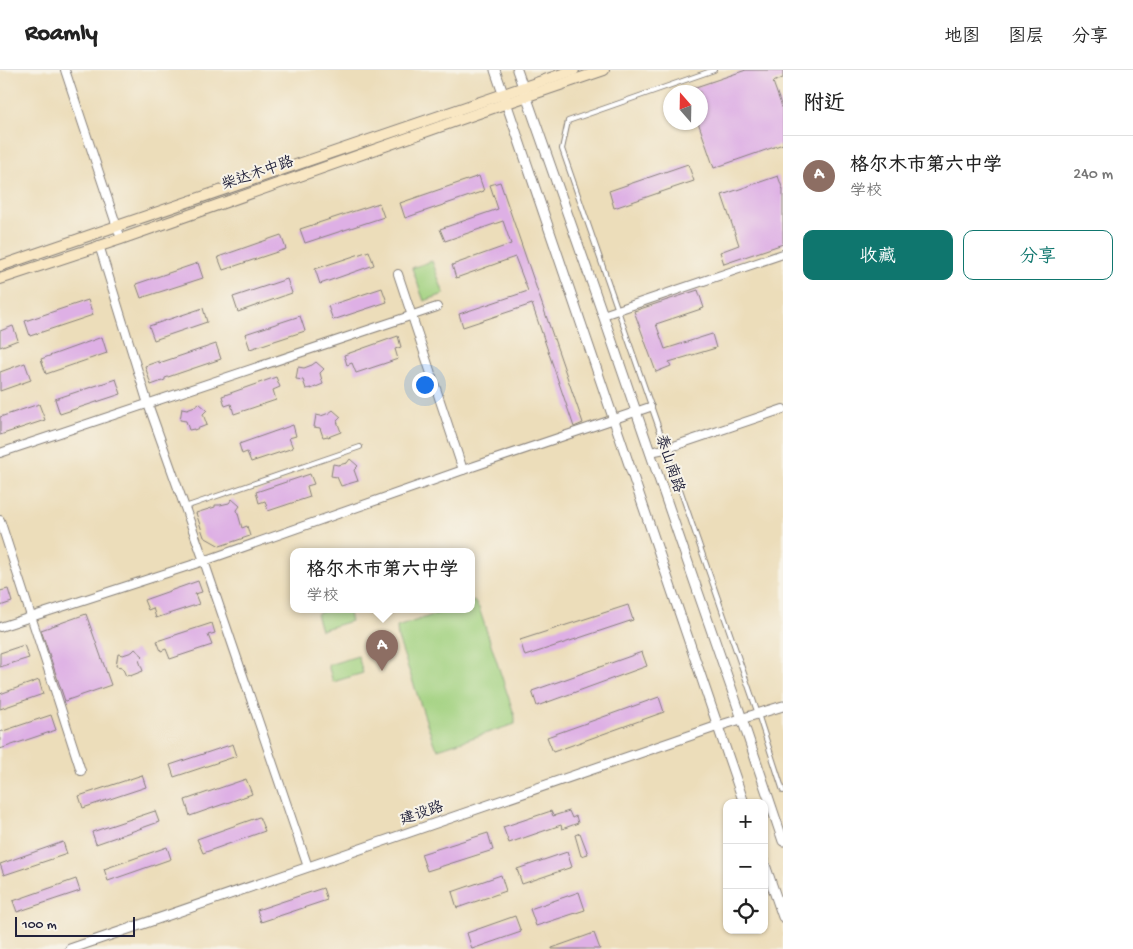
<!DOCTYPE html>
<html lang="zh">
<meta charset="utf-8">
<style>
:root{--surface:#fff;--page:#f2f2f2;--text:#222;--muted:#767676;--line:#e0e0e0;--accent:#0f766e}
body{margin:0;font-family:"Gochi Hand","LXGW WenKai TC",sans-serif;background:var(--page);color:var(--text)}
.controls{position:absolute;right:15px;bottom:15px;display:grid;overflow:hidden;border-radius:10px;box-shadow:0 1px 4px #0004}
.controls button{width:45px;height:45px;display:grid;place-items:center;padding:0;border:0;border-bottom:1px solid var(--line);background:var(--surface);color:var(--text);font:25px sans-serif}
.compass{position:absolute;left:663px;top:15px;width:45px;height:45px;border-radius:50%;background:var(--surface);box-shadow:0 1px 4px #0004;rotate:340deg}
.scale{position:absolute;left:15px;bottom:12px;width:120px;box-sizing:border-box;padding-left:5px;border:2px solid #22223b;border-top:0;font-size:14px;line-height:18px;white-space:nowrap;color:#22223b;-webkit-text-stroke:4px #f7f3e8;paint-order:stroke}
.you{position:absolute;left:424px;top:314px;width:18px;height:18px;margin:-12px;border:4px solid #fff;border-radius:50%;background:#1a73e8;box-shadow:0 0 0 8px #1a73e833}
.badge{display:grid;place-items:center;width:32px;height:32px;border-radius:50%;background:var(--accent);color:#fff;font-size:16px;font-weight:700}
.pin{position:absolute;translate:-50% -41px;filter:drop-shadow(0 1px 2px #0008)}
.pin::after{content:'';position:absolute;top:26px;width:18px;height:15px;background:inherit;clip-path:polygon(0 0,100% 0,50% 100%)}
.popup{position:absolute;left:290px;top:478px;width:185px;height:65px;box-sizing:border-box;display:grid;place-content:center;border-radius:10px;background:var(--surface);filter:drop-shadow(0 1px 4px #0005);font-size:16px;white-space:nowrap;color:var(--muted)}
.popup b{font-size:19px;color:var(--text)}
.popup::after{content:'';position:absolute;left:50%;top:100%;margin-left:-10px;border:10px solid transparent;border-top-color:var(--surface)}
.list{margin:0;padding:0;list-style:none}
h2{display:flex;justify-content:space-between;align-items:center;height:65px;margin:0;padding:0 20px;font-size:21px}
h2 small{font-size:16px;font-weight:400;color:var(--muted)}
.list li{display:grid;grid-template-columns:32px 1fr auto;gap:15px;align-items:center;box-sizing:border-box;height:80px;padding:0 20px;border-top:1px solid var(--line)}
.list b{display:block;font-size:19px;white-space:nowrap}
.list p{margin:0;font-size:16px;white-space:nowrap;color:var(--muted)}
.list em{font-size:16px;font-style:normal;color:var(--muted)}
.actions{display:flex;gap:10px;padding:15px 20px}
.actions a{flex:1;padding:11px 0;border:1px solid var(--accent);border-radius:10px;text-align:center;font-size:18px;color:var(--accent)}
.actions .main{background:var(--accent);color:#fff}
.icon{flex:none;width:28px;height:28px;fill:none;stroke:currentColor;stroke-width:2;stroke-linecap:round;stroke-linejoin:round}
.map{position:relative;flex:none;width:783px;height:879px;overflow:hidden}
header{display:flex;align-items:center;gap:30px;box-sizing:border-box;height:70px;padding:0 25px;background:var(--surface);border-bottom:1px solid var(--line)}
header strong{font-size:24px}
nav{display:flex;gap:28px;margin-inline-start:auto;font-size:18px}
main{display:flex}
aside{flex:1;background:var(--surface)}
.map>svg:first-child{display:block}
.green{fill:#a3d281;stroke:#627a5e}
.building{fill:#deb0e5}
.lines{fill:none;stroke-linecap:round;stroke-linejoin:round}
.service-casing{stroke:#87807a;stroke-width:6}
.minor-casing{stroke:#87807a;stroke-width:10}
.tertiary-casing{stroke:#87807a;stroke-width:11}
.secondary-casing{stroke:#87807a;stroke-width:12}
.service{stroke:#fff;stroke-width:4}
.minor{stroke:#fff;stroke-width:8}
.tertiary{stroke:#fff;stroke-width:9}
.secondary{stroke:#f9e7c3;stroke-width:10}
.labels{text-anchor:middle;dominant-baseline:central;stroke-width:4;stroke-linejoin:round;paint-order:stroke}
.street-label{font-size:15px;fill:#22223b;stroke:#f7f3e8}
</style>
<header>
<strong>Roamly</strong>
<nav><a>地图</a><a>图层</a><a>分享</a></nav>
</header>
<main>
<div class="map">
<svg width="783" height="879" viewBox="0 0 783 879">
<rect width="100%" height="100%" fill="#f7f3e8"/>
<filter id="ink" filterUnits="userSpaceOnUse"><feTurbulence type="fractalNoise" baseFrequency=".02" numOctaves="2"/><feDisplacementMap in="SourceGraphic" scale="10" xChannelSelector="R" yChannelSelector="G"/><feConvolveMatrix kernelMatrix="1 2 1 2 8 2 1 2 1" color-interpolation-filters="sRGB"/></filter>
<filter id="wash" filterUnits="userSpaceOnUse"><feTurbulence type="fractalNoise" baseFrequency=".0096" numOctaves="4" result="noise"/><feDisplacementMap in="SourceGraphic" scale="20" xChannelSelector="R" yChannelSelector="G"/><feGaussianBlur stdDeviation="1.12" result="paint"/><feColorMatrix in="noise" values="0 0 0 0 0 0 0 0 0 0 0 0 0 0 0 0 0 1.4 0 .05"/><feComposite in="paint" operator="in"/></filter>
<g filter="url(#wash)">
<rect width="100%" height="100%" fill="#ecddba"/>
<!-- green -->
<g class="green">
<path d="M432,191L444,224L424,231L412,198Z"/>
<path d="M474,531L479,538L515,647V654L438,679L434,674L398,568L397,557L448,540H471V532Z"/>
<path d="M328,540H348L351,551L321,560L316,544Z"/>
<path d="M358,586L363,603L333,612L328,595Z"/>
</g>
<g id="blocks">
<!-- building -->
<g class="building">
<path d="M746,0H783V8L773,12L783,40V74L714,98L698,52H700V22H684V21Z"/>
<path d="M688,94L694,111L614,138L609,121Z"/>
<path d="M479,106L484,121L405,148L400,133Z"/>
<path d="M778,106L783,120V174L724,194L720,182L739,175L722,125Z"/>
<path d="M500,112L583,353L574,357L532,234L463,257L459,244L528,221L515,187L456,208L452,195L511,174L503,151L445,171L440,159L498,139L490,115Z"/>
<path d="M379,133L384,147L305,173L300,159Z"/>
<path d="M281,165L286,179L223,200L218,187Z"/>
<path d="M369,181L374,195L320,214L315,199Z"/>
<path d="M198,193L203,208L141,228L136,214Z"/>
<path d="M287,209L292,223L238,242L233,227Z"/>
<path d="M382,218L387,232L333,250L328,236Z"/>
<path d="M698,220L704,238L656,254L665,279L712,264L716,278L669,292L671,296L656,302L634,241Z"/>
<path d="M88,230L93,245L30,266L25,251Z"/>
<path d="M203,238L207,252L154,270L149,256Z"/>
<path d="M300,246L305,261L250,279L245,264Z"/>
<path d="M13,256L18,270L0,277V261Z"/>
<path d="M398,266L401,277L395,279L398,289L356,303L352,293L347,295L344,285Z"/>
<path d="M102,267L107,283L46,304L41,289Z"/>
<path d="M216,274L221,289L165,308V310L151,315L145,296L159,291V293Z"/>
<path d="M316,292L324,299L320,303L323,314L311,319V318L306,319L303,310L296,309L298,297L304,298L312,295Z"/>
<path d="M25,293L31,310L0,321V302Z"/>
<path d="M276,307L280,317L273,320L276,330L234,344L231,334L225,336L222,326Z"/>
<path d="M116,309L121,324L60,344L55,329Z"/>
<path d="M199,333L207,340L203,344L207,355L194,360V359L189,360L186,351L180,350L182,338L187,339L195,336Z"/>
<path d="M39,334L45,350L0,365V347Z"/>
<path d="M333,340L341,347L337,351L341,362L328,367V366L323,367L320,358L314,357L316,345L321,346L329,343Z"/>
<path d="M293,355L296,366L289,368L293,378L251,392L247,382L242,384L239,374Z"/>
<path d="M350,389L358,396L354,400L358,411L341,416L337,407L331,406L333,394L338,395L347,393Z"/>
<path d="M310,404L314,414L307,416L310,427L268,441L265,431L259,433L256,422Z"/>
<path d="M232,429L240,436L237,440L242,458L247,456L250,466L220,476L204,467L196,443L215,437V435H220L229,433Z"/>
<path d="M198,511L202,522L195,524L199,534L156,548L153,538L148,540L144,530Z"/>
<path d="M8,519L12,532L0,536V521Z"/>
<path d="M628,535L633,550L525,586L520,570Z"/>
<path d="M86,544L111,615L65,631L41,560Z"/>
<path d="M212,553L215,563L208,565L212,575L170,589L166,579L161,581L157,571Z"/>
<path d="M24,575L29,588L0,597V583Z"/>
<path d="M135,579L143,586L139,590L143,601L130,606V605L126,606L122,597L116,596L118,584L123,585L132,582Z"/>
<path d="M642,582L647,596L537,636L532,621Z"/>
<path d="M39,610L43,624L0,639V624Z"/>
<path d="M659,627L664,642L553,682L547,667Z"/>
<path d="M51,645L56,660L0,679V662Z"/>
<path d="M233,674L237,686L174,707L170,695Z"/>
<path d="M142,705L146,717L83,738L79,726Z"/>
<path d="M246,709L252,724L190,746L185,730Z"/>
<path d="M155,741L159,752L96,774L92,762Z"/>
<path d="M551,741L553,746L569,741L572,748L576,746L578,753L562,759L561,755L509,773L503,757Z"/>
<path d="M259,747L265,761L203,783L197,769Z"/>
<path d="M488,763L493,780L427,801L421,784Z"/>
<path d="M580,763L588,784L581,786L575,765Z"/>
<path d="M63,772L67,784L4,805L0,794Z"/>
<path d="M167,777L171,789L108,811L104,799Z"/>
<path d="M567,782L572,797L522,814L517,799Z"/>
<path d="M501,805L506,821L457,838L452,822Z"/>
<path d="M76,809L80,821L17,842L13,831Z"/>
<path d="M323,818L327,830L261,852L257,840Z"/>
<path d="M579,822L585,840L536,856L530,839Z"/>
<path d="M515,846L521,862L472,879L467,863Z"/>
<path d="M594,863L600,879H552V878Z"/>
</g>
</g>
</g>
<g filter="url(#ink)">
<use href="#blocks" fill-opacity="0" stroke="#87807a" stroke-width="1"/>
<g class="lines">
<defs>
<g id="service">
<path d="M714,0L568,51L562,79L758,644L783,721"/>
<path d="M185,437L360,377"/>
</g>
<g id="minor">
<path d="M65,0L121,169"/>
<path d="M99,175L148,334L204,491L308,797"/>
<path d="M398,204L463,400"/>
<path d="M603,245L783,184"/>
<path d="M650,382L665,379L783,339"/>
<path d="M0,383L437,237"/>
<path d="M0,450L81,701"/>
<path d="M0,557L204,491L463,400L650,337"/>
</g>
<g id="tertiary">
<path d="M495,0L744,733"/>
<path d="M517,0L603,245L698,522L742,649L783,771"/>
<path d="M764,792L783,847"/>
<path d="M70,879L718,656L783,636"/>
</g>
<g id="secondary">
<path d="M0,196L574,0"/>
<path d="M0,209L121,169L507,33L604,0"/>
</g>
</defs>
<!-- service casing -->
<use href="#service" class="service-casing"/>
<!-- minor casing -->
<use href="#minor" class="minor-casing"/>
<!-- tertiary casing -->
<use href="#tertiary" class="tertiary-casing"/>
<!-- secondary casing -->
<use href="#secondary" class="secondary-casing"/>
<!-- service -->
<use href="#service" class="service"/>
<!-- minor -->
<use href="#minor" class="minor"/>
<!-- tertiary -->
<use href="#tertiary" class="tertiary"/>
<!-- secondary -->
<use href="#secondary" class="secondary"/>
</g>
</g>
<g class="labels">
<!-- street labels -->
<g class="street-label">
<text transform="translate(258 104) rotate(-19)">柴达木中路</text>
<text transform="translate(669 394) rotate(71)">泰山南路</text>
<text transform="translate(422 744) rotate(-19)">建设路</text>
</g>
</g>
</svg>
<div class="controls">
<button>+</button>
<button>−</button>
<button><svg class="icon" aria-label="locate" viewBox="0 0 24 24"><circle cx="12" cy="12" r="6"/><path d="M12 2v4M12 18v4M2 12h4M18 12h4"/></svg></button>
</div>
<svg class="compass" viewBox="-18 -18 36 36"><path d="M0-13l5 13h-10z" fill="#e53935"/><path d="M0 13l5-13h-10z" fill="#767676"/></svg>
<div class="scale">100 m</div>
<div class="you"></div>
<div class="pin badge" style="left:382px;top:601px;background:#8d6e63">A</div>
<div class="popup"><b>格尔木市第六中学</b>学校</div>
</div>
<aside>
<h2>附近<small></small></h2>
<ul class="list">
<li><span class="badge" style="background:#8d6e63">A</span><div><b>格尔木市第六中学</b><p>学校</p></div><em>240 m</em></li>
</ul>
<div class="actions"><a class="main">收藏</a><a>分享</a></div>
</aside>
</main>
